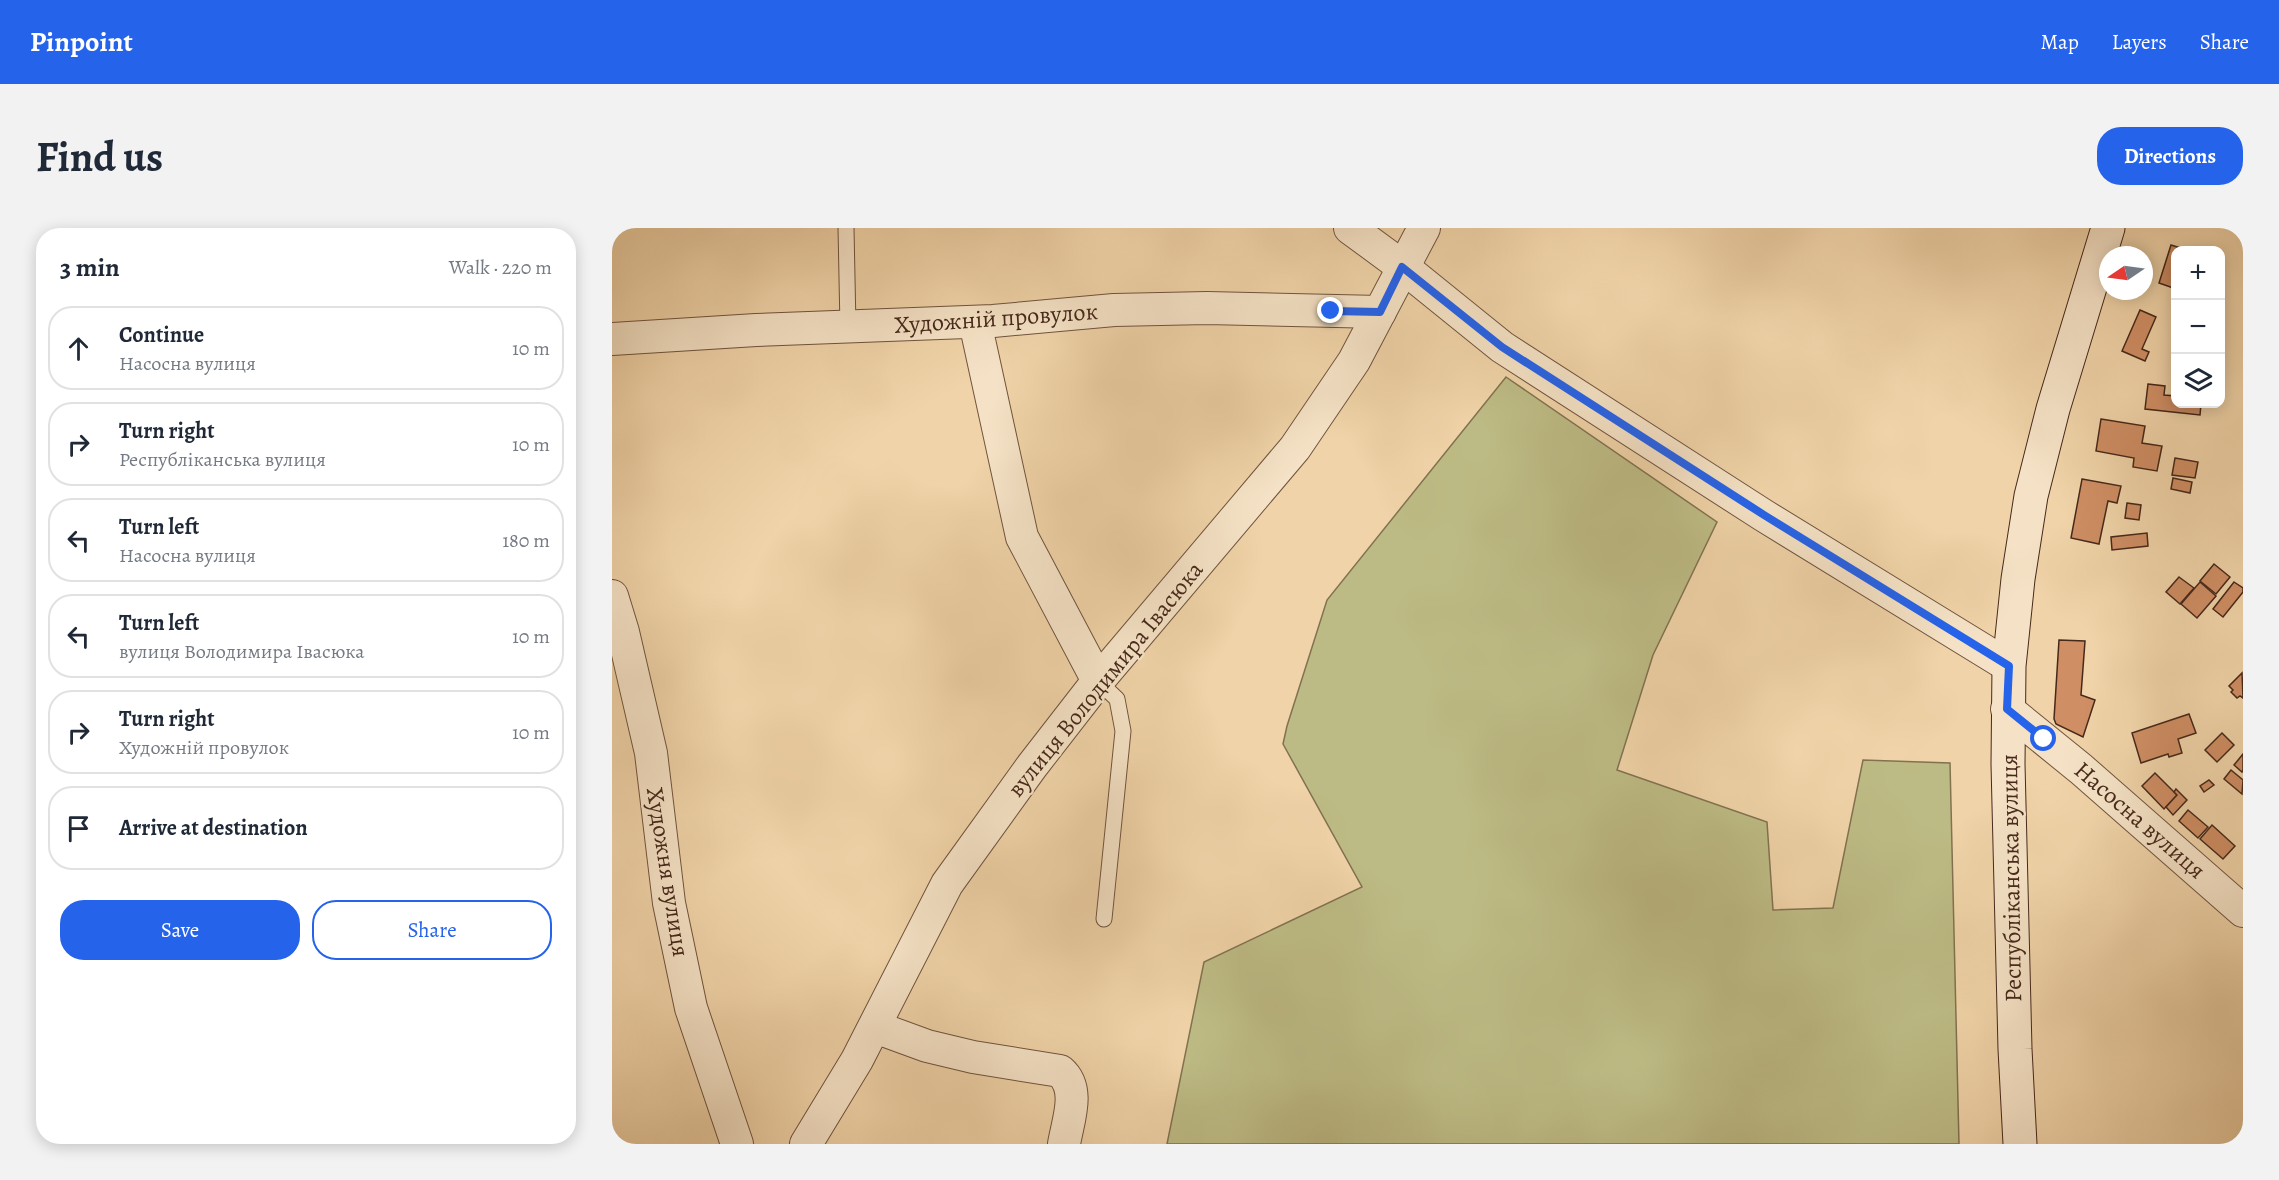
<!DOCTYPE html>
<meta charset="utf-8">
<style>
:root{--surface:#fff;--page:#f2f2f3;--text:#1f2937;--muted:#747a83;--line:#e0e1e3;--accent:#2563eb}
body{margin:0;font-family:Alegreya,serif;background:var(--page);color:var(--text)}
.controls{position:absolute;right:18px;top:18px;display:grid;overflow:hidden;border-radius:12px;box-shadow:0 3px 15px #0003}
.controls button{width:54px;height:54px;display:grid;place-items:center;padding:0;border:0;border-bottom:2px solid var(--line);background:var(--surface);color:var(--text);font:30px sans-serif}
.compass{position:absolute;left:1487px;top:18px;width:54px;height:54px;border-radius:50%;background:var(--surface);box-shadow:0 3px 15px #0003;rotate:257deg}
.stop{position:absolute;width:18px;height:18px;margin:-14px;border:4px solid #2563eb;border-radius:50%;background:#fff}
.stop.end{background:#2563eb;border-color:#fff;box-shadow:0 2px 6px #0008}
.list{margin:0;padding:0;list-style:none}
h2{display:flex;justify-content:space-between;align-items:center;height:78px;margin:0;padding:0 24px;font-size:26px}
h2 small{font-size:20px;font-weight:400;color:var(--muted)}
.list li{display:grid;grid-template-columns:39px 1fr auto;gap:18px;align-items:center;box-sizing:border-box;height:84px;margin:0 12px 12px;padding:0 12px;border:2px solid var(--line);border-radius:24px}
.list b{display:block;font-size:22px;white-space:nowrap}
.list p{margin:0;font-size:20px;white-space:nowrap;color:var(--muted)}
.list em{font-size:20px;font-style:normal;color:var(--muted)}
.actions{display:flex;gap:12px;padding:18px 24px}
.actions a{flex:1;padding:14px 0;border:2px solid var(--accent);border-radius:24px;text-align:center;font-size:21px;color:var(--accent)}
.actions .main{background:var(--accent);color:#fff}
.icon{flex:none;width:33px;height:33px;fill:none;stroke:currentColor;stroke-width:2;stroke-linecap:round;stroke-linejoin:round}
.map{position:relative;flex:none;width:1631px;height:916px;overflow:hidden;border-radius:24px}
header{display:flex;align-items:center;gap:36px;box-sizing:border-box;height:84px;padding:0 30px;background:var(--accent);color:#fff}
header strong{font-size:28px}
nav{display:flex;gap:33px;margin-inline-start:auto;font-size:21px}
.intro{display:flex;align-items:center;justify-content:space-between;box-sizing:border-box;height:144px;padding:0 36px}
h1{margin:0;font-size:42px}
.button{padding:15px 27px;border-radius:24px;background:var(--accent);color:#fff;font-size:21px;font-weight:700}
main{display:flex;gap:36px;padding:0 36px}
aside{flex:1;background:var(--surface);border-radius:24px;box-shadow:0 3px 15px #0003}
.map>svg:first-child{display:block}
.green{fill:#bdbb85;stroke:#827250;stroke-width:1.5}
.building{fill:#cf8e64;stroke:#46291b;stroke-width:1.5}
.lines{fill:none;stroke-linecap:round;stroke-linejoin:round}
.lane-casing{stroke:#70543e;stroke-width:17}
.street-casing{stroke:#70543e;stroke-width:34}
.secondary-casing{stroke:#46291b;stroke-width:35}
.lane{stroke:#f5e2c6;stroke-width:15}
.street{stroke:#f5e2c6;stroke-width:32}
.secondary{stroke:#f5e2c6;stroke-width:33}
.route{stroke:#2563eb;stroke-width:8}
.labels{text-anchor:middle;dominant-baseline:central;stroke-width:4.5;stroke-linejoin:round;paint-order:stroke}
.street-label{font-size:24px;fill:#46291b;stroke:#f5e2c6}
</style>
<header>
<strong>Pinpoint</strong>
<nav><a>Map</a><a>Layers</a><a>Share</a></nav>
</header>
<div class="intro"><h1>Find us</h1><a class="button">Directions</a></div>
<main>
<aside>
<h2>3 min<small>Walk · 220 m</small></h2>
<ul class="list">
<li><svg class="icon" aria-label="ahead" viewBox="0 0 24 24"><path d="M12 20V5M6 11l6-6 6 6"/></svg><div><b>Continue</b><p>Насосна вулиця</p></div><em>10 m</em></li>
<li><svg class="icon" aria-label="right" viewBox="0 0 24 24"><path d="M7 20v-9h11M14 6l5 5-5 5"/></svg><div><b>Turn right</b><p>Республіканська вулиця</p></div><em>10 m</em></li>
<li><svg class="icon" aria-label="left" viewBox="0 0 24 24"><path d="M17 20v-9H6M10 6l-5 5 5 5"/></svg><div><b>Turn left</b><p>Насосна вулиця</p></div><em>180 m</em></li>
<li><svg class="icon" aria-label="left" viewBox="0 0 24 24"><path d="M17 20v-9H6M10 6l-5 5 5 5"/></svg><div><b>Turn left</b><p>вулиця Володимира Івасюка</p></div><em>10 m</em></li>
<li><svg class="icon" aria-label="right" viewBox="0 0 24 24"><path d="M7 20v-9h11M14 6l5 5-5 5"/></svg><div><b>Turn right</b><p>Художній провулок</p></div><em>10 m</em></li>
<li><svg class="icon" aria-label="arrive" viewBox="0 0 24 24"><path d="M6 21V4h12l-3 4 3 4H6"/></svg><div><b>Arrive at destination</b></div></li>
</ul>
<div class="actions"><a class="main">Save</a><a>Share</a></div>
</aside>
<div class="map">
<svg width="1631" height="916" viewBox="0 0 1631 916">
<rect width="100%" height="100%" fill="#f0d3a8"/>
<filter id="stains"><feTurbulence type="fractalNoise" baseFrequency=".00333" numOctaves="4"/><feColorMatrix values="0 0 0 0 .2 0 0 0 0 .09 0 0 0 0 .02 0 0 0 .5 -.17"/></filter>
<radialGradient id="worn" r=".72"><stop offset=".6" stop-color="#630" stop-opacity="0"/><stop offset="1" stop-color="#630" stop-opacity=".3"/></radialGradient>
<!-- green -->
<path class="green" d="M894,149L1105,294L1041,427L1005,542L1155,594L1161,682L1221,680L1251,532L1338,535L1347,916H555L592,734L750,659L671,516L675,498L715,372Z"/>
<!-- building -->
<g class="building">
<path d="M1559,17L1575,22H1564V61L1547,55Z"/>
<path d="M1528,82L1544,89L1530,121L1537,124L1533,133L1510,123Z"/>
<path d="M1536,156L1553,158L1552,167L1564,168V176H1589L1588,187L1533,181Z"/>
<path d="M1489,191L1533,198L1530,215L1550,218L1545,243L1521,239L1522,230L1484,223Z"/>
<path d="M1563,230L1586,234L1583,250L1560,247Z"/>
<path d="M1561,250L1580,254L1578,265L1559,261Z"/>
<path d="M1470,251L1509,258L1505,275L1496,273L1487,316L1459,310Z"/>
<path d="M1515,275L1529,277L1527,292L1513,290Z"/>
<path d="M1535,305L1536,318L1500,322L1499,309Z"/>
<path d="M1602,336L1618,349L1604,366L1588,353Z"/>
<path d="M1567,349L1582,360L1568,376L1554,364Z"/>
<path d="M1588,354L1604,368L1585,390L1569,376Z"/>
<path d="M1622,354L1631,360V364L1611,389L1601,381Z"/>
<path d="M1447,412L1473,413L1469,467L1483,472L1471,509L1444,496L1442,491Z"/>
<path d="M1630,445L1631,470L1628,468L1625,470L1619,464L1621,462L1617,458Z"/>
<path d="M1577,486L1584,505L1566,511L1570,525L1557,529L1556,526L1529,535L1520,505Z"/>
<path d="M1610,505L1622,517L1605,534L1593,522Z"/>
<path d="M1631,526V542L1630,544L1622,537Z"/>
<path d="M1619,542L1631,552L1630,566L1612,551Z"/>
<path d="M1543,545L1565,567L1552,581L1530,558Z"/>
<path d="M1597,552L1602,557L1592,564L1588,558Z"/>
<path d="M1564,561L1575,572L1561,587L1554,579L1565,567L1562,564Z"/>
<path d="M1576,582L1596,599L1586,610L1567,593Z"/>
<path d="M1600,597L1623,618L1611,631L1588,611Z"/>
</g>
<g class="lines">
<defs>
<g id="lane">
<path d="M234,0L236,99"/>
<path d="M486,453L505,471L511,503L492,691"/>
</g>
<g id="street">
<path d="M738,0L791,39L890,119L1151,287L1397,438"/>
<path d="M363,94L410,309L486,453"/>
<path d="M0,111L144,102L381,93L502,82L595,80L768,84"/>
<path d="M0,368L11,404L39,525L57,675L79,780L125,916"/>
<path d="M1395,481L1469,541L1631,683"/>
<path d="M263,799L315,818L361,829L448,843C469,861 456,892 452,916"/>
<path d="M194,916L245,832L335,656L420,538L486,453L683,220L742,133L812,0"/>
</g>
<path id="secondary" d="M1408,916L1403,821L1396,536L1397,438L1406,351L1419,268L1441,181L1496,0"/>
</defs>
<!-- lane casing -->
<use href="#lane" class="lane-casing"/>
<!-- street casing -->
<use href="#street" class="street-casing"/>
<!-- secondary casing -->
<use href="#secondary" class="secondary-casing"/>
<!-- lane -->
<use href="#lane" class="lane"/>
<!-- street -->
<use href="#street" class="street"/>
<!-- secondary -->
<use href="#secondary" class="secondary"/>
</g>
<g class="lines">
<!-- route -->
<path class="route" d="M719,83L768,84L790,39L890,119L1152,287L1397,438L1395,481L1432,511"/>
</g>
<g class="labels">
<!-- street labels -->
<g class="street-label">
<text transform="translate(384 90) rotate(-4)">Художній провулок</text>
<text transform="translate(493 451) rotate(-51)">вулиця Володимира Івасюка</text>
<text transform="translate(1528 592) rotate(41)">Насосна вулиця</text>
<text transform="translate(56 644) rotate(81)">Художня вулиця</text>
<text transform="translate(1399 650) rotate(-91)">Республіканська вулиця</text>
</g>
</g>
<rect width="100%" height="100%" filter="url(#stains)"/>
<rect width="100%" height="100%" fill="url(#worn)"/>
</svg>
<div class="controls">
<button>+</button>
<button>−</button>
<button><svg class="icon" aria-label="layers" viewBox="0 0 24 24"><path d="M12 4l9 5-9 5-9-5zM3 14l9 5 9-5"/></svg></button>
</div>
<svg class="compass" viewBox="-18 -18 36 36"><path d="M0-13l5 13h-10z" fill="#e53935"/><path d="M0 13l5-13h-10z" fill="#747a83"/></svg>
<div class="stop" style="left:1432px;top:511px"></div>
<div class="stop end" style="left:719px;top:83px"></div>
</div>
</main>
